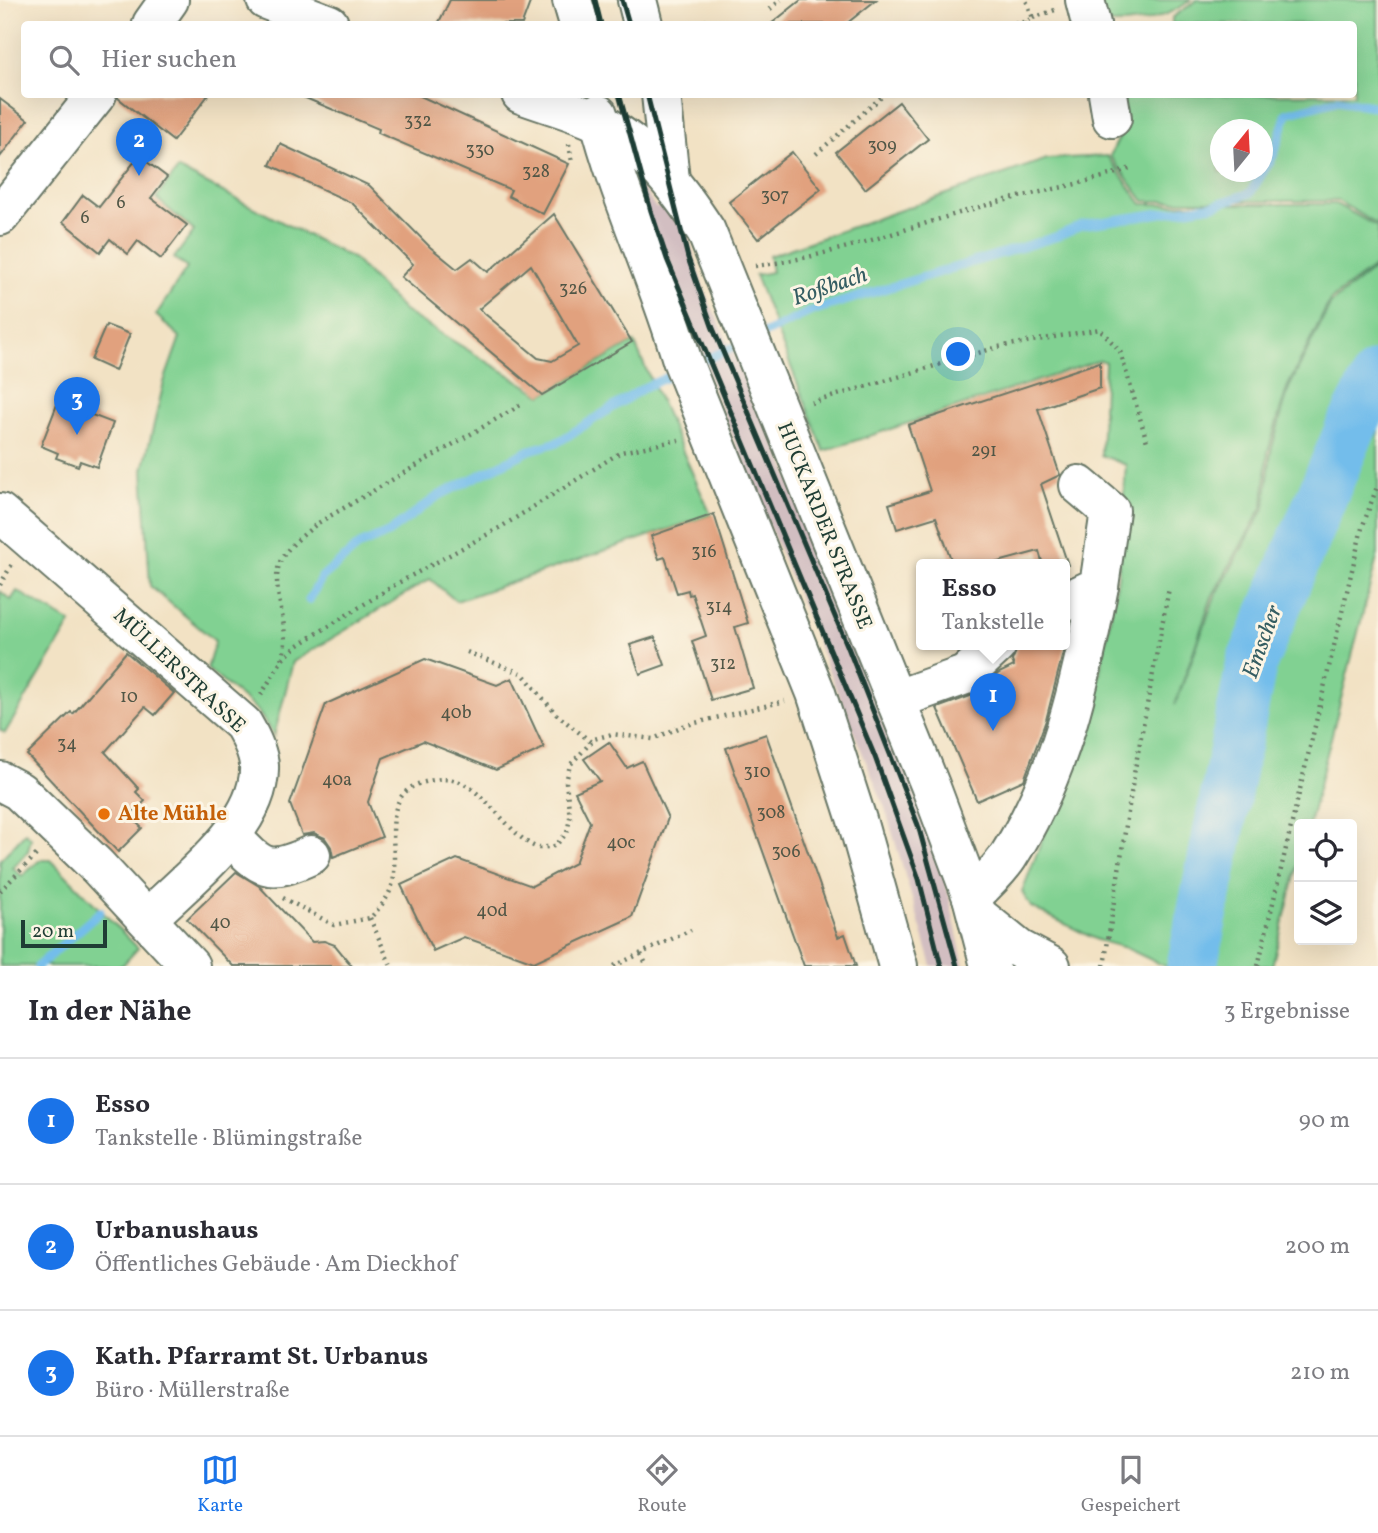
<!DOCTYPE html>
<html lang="de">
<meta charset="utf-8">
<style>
:root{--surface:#fff;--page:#f2f2f3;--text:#2b2b33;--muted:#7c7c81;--line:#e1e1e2;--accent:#1a73e8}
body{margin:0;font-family:Vollkorn,serif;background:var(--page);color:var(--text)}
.controls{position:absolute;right:21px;bottom:21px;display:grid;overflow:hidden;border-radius:7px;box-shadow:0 7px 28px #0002}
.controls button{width:63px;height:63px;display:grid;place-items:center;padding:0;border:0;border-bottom:2px solid var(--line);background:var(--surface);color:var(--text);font:35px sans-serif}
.compass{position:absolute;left:1210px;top:119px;width:63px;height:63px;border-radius:50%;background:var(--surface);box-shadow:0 7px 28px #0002;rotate:18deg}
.scale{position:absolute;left:21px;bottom:18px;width:86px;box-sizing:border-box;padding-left:7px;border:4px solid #1f3d34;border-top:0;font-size:19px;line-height:24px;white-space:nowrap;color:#1f3d34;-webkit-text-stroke:5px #fcf5e5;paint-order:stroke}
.you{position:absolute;left:959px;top:355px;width:24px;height:24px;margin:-18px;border:5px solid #fff;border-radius:50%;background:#1a73e8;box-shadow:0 0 0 10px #1a73e833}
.badge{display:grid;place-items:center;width:46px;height:46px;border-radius:50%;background:var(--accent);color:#fff;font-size:23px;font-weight:700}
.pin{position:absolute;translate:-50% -58px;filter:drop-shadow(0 2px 4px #0008)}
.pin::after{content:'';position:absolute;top:37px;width:24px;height:21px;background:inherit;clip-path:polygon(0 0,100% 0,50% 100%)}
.popup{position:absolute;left:916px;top:559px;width:154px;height:91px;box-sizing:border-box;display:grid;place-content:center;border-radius:7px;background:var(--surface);filter:drop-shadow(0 2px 5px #0005);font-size:23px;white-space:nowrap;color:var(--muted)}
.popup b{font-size:26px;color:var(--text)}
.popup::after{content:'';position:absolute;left:50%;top:100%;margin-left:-14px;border:14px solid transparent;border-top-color:var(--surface)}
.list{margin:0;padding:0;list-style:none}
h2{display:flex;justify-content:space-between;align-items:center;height:91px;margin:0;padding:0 28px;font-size:30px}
h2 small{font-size:23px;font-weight:400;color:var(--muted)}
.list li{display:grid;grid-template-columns:46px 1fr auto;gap:21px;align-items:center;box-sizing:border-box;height:126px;padding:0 28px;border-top:2px solid var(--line)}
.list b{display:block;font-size:26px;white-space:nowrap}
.list p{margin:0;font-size:23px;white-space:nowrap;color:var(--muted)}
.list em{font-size:23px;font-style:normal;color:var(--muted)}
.icon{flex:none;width:38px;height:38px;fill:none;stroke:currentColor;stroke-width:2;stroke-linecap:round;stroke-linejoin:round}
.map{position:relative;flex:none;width:1378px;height:966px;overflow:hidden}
.search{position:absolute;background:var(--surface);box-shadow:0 7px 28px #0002;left:21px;right:21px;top:21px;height:77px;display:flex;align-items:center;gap:18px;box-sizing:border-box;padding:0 24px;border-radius:7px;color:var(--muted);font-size:26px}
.sheet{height:469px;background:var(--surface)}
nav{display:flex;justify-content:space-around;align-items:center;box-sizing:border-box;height:98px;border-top:2px solid var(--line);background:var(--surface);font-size:19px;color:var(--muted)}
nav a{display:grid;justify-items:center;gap:4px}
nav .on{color:var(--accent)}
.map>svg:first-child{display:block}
.industrial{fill:#d2bec1}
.green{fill:#81d192;stroke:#508763;stroke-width:2;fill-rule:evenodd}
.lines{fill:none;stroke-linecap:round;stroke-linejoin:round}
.stream{stroke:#73bdeb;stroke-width:9}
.river{stroke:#73bdeb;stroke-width:51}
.building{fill:#e1a17e;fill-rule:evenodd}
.minor-casing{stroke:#697766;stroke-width:42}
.major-casing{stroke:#697766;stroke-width:42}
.path{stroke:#697766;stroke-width:4.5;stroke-dasharray:2 5;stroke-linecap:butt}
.minor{stroke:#fff;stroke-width:38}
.major{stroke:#fff;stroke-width:38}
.rail{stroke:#1f3d34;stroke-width:5}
.food-dot{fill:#e8710a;stroke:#fcf5e5;stroke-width:2.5}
.labels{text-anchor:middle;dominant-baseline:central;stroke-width:6;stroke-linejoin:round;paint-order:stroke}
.number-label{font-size:18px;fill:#505646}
.street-label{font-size:21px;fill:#1f3d34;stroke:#fcf5e5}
.food-label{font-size:21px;font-weight:bold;fill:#c56008;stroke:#fcf5e5;text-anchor:start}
.water-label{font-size:23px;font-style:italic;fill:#345d62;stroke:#fcf5e5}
</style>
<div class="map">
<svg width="1378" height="966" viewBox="0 0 1378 966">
<rect width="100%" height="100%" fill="#fcf5e5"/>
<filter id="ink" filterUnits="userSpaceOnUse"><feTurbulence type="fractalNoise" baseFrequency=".0143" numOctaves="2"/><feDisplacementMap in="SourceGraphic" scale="14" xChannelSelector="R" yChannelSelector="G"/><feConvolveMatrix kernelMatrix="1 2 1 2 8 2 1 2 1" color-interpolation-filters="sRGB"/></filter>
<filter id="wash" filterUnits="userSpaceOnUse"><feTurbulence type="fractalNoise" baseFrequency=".00686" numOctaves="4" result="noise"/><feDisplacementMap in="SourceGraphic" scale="28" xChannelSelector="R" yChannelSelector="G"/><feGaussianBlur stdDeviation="1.57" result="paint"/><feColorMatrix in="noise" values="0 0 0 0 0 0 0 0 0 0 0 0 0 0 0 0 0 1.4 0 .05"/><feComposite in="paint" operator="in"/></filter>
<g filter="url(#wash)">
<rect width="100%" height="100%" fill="#f2e2c4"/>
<!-- industrial -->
<path class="industrial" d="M635,177L656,208L669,205L684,222L705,292L778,449L929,821L945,877L964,966H932L885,808L721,409L630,180Z"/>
<!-- green -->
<g class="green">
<path d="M1085,0H1191C1168,17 1140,25 1110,24Z"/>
<path d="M1197,0H1378V225L1338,201H1144L1110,156L1125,125L1123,95L1354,94V24H1172V18ZM1220,130H1262V172H1220Z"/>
<path d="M1107,156L1142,204H1336L1378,227V264L1330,300L1287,388L1268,452L1263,506L1212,597L1175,705L1215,597L1265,507L1271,451L1289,388L1331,303L1378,266V554L1309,824H1299V861L1272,966H1164L1126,948L1097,940L1031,907L1022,892L1093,708L1118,577L1126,465L1101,455L1105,362L1100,360L824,451L755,275L772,272L769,256L1047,159Z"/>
<path d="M178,169L354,259L404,311L542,395L634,342L711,515L456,601L430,579L293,662L274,736L257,710L207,669L215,641L150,586L143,470L164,382L180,337L156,315L187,268L174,258L194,231L156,198Z"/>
<path d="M0,591L11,600L17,591L71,623L5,733L0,730Z"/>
<path d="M25,833L31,838L28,851L13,868L22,876L40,860H51L138,948L122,966H0V860Z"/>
</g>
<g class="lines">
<!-- stream -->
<g class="stream">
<path d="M757,337L812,311L1055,237L1082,225L1214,205L1250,193L1273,156L1287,113L1337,100L1378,107"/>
<path d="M693,365L741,344"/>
<path d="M309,600L322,577L360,545L388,533L438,496L530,450L558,442L645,387L677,373"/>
<path d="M38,966L100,912"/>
</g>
<!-- river -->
<path class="river" d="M1192,966L1252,662L1350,430L1378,376"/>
</g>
<g id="blocks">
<!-- building -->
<g class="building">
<path d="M450,0H531L522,24H438Z"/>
<path d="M801,0H876L846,24H771Z"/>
<path d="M118,94H209L173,141L118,98Z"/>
<path d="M296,94H416L569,164L543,214L508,196L511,190L378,133L379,129Z"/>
<path d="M0,99L28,120L0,157Z"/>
<path d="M899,102L928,139L865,189L836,152Z"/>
<path d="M280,144L370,186L430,247L457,269L472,258L488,272L554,214L632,342L542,395L401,277L413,264L352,203L270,165ZM531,265L578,346L552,361L538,358L479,309Z"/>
<path d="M792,152L821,189L758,239L729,202Z"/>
<path d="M139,156L167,177L151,198L187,225L161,259L138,241L128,254L110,239L100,252L63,222L83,195L99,207Z"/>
<path d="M106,325L130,334L115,371L91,360Z"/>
<path d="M1100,362V388L1038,409L1060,475L1041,484L1068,565H1043L1039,551L987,565H953L936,517L897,529L889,504L930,491L908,425Z"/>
<path d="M58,402L113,423L97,467L80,461L78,466L56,458L58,453L41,446Z"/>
<path d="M714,514L748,623L735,627L753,688L711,700L692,641L706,636L692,594L689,595L688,590L677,593L665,557L659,559L651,536Z"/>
<path d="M655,637L665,665L640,674L630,645Z"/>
<path d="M1018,645H1065L1046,720L1024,780L977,801L937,708L973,695L999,673L1014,666L1012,661Z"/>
<path d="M126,652L174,693L155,715L145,707L105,752L139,789L136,792L145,801L130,816L142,828L118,852L27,755L71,712L73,714Z"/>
<path d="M425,659L497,685L512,678L544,748L496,770L423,741L383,758L368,802L382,837L333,857L331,847L325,838L314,833L302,835L290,804L326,704Z"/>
<path d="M766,734L838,937L845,934L856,966H804L726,748Z"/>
<path d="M609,742L627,768L642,761L668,818L632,917L534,962L464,937L433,951L401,885L457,859L532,886L575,863L590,822L575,792L600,781L584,759Z"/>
<path d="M236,872L259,886L312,942L324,941L335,945L352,966H233L187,919Z"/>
</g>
</g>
</g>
<g filter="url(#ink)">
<use href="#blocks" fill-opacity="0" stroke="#697766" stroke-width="2"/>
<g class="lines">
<defs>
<g id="minor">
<path d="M637,0L643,24"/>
<path d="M1085,0L1091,24"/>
<path d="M152,24L169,0"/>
<path d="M661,94L670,180"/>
<path d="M1108,94L1112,118"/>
<path d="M0,216L97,94"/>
<path d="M0,513L243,724C250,736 258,751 259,765C262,825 186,880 147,919"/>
<path d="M1065,602L1099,586L1110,511L1079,485"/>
<path d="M895,700L965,675L997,645"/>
<path d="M0,781L19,791L97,866L190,966"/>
<path d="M231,836C262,869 268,875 311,855"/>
<path d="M972,897C984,884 998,872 1008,857C1061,774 1081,681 1099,586"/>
<path d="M977,915L1019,949L1051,966"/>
</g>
<g id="major">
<path d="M266,0L329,24"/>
<path d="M572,0L579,24"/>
<path d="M521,94C547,104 577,111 602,124C648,149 678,188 706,231L930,785L972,897L990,966"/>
<path d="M598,114C619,198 658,277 682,360L816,693L857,820L898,966"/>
</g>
</defs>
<!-- minor casing -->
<use href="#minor" class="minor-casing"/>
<!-- major casing -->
<use href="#major" class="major-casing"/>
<!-- path -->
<g class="path">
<path d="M770,9L781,0"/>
<path d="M1033,18L1055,10"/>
<path d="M704,20L708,24"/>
<path d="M1015,24L1024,22"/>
<path d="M1025,24L1024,22L1033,18L1026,0"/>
<path d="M569,144L572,162"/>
<path d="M816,154L885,94"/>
<path d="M755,266C840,256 920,222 1002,201C1046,190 1089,183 1131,168"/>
<path d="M811,403L998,347L1100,329L1120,351L1148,445"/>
<path d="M0,585L12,564"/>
<path d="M467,652L523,674L556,714L591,742"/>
<path d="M282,659C293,628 269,590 280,562C287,546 306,533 318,523L524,403"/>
<path d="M261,695L282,660L297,646L398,583L501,527L621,452L679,440"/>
<path d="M0,891L39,852"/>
<path d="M283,898L334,925L370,918C382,906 394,891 394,873C396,841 381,792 425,782C435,779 447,778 457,781C486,790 514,842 539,848C543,848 551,846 555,846L567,833L570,818L566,782L570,765L594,739L612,734L653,739L683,726L785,701"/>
<path d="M370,918L391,966"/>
<path d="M641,954L647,966"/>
<path d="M614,966L691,930"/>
<path d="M1104,966L1134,774L1169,588"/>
<path d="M1258,966L1362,528L1378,484"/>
</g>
<!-- minor -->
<use href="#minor" class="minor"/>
<!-- major -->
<use href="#major" class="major"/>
<!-- rail -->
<g class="rail">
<path d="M595,0L601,24"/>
<path d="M622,0L629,24"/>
<path d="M619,94L651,211L667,259L875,757L919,879L941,966"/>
<path d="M647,94L688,258L712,326L847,645L918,825L957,966"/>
</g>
</g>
</g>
<!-- markers -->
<circle class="food-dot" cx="104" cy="814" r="7"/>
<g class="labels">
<!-- number labels -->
<g class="number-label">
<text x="418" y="121">332</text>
<text x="882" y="146">309</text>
<text x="480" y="150">330</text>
<text x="536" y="172">328</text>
<text x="775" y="196">307</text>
<text x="121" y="203">6</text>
<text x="85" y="218">6</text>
<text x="573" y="289">326</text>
<text x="984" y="451">291</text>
<text x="704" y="552">316</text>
<text x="719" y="607">314</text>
<text x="723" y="664">312</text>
<text x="129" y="697">10</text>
<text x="456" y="713">40b</text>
<text x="67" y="744">34</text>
<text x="757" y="772">310</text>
<text x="337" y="780">40a</text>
<text x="771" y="813">308</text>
<text x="621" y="843">40c</text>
<text x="786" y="852">306</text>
<text x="492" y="911">40d</text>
<text x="220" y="923">40</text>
</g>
<!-- street labels -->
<g class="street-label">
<text transform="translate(824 526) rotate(68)">HUCKARDER STRASSE</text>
<text transform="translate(179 671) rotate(43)">MÜLLERSTRASSE</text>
</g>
<!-- food labels -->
<g class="food-label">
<text x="118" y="814">Alte Mühle</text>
</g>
<!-- water labels -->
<g class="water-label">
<text transform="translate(830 287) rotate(-19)">Roßbach</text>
<text transform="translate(1263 642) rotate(-70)">Emscher</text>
</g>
</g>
</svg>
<div class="controls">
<button><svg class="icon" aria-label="locate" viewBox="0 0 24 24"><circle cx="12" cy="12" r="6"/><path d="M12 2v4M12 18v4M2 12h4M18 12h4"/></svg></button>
<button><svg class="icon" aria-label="layers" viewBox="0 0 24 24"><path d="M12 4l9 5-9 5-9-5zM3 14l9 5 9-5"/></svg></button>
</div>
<svg class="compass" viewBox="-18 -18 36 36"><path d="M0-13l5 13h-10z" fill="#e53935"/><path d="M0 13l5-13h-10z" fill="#7c7c81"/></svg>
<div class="scale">20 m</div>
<div class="you"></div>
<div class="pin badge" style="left:993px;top:731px">1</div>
<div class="popup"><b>Esso</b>Tankstelle</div>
<div class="pin badge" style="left:139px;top:176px">2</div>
<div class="pin badge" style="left:77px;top:435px">3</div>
<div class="search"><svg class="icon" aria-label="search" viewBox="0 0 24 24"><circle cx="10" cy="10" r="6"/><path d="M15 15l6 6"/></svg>Hier suchen</div>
</div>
<section class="sheet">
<h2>In der Nähe<small>3 Ergebnisse</small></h2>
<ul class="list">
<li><span class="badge">1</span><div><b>Esso</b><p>Tankstelle · Blümingstraße</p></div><em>90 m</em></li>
<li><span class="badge">2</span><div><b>Urbanushaus</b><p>Öffentliches Gebäude · Am Dieckhof</p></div><em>200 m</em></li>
<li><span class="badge">3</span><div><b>Kath. Pfarramt St. Urbanus</b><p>Büro · Müllerstraße</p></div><em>210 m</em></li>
</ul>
</section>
<nav>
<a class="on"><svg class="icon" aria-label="map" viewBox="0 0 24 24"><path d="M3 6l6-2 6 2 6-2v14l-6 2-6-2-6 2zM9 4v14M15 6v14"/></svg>Karte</a>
<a><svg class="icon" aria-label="directions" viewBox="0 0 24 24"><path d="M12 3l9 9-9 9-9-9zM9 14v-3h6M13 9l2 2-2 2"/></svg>Route</a>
<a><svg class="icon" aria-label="saved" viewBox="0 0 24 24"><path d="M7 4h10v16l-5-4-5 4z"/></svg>Gespeichert</a>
</nav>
